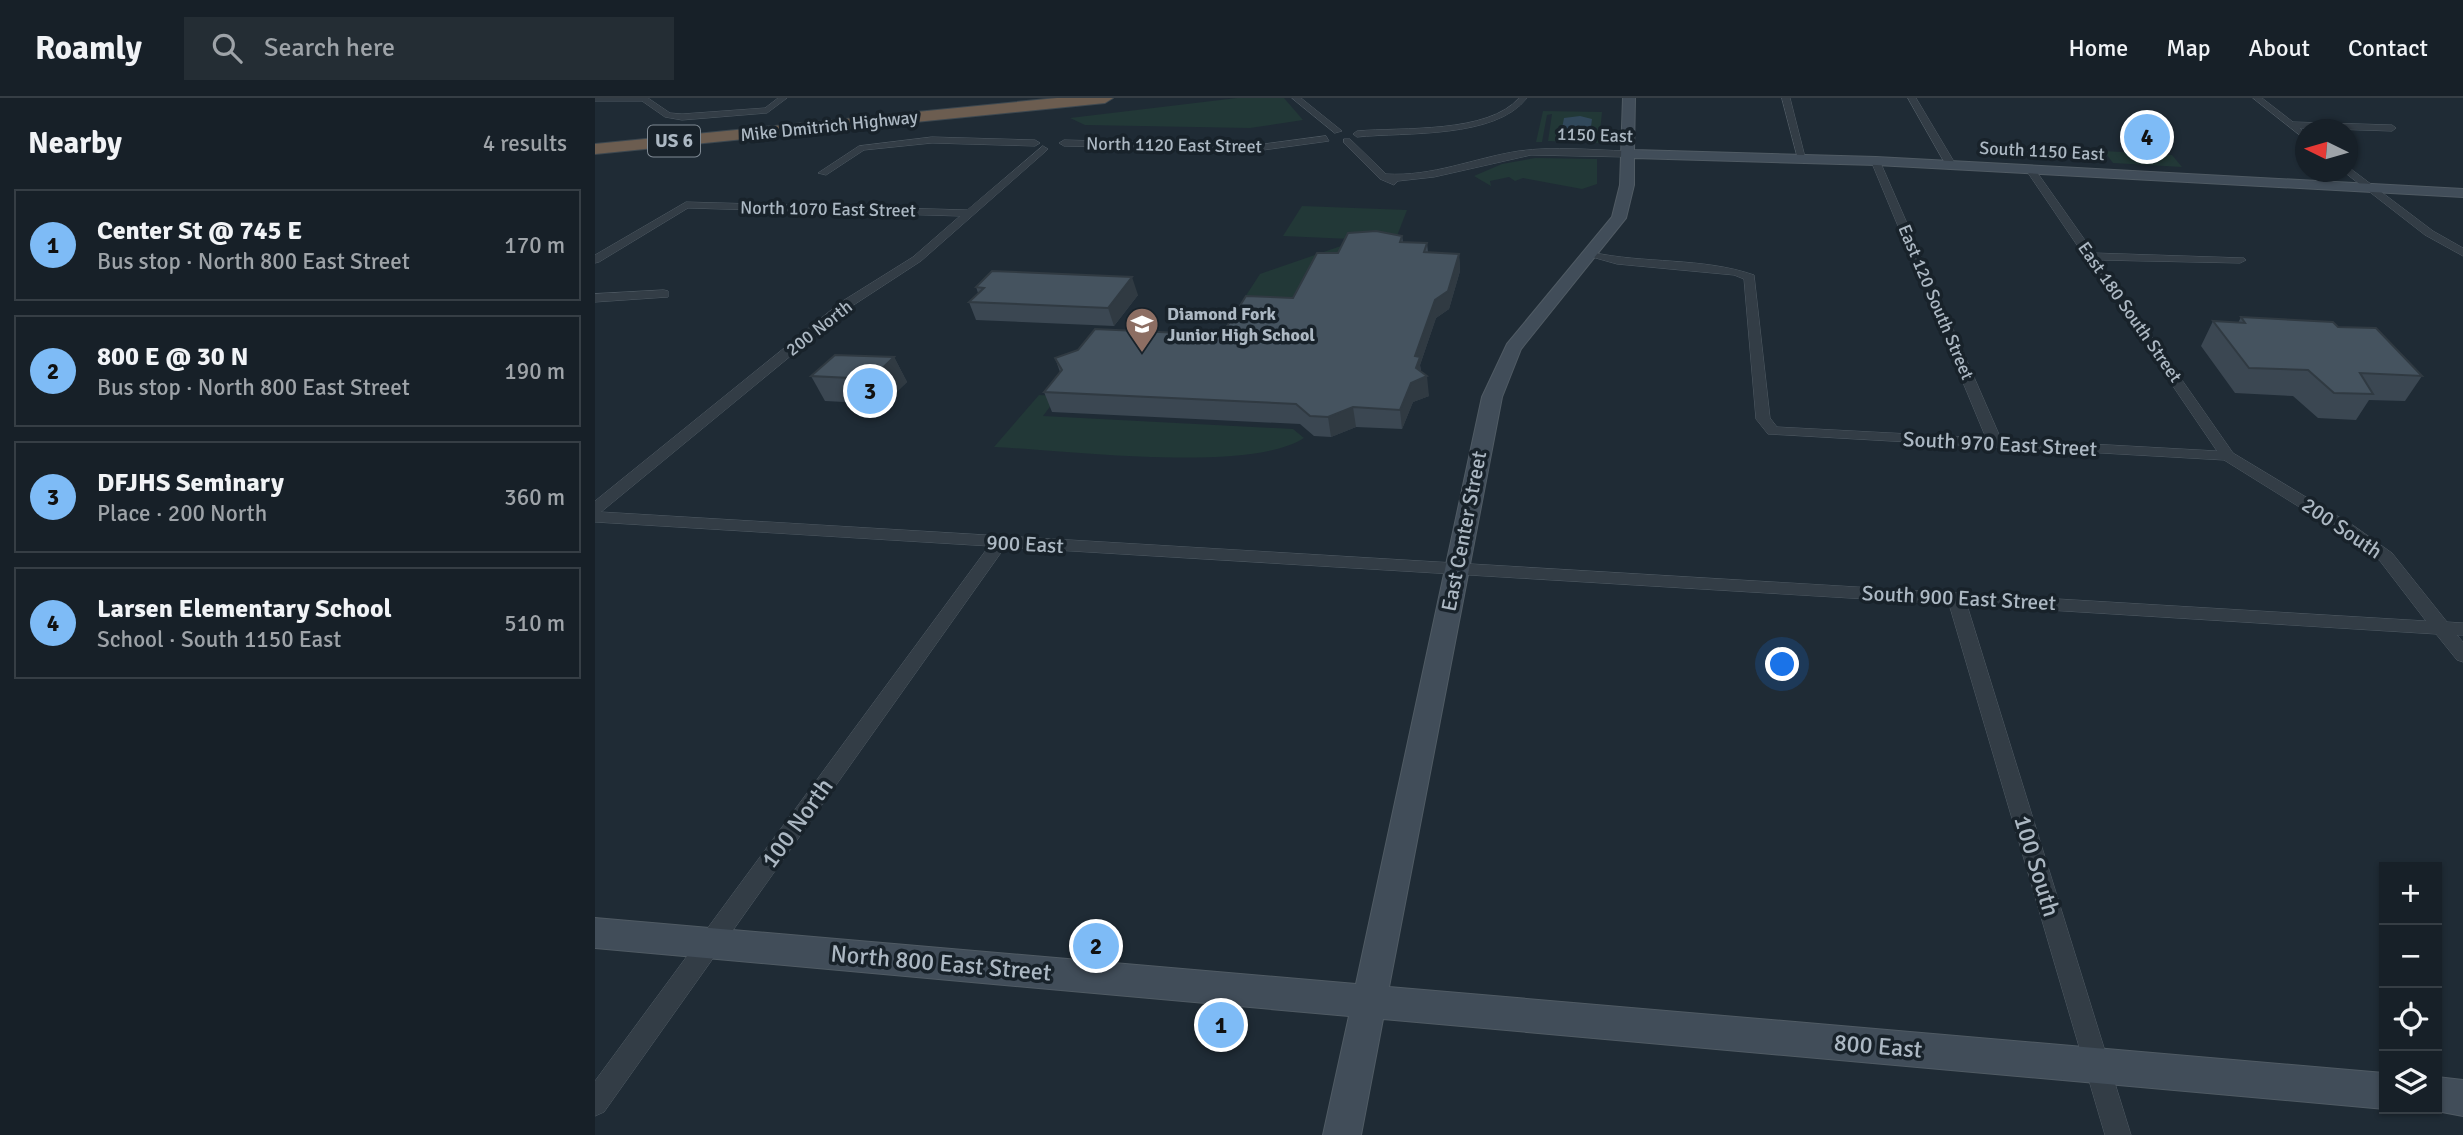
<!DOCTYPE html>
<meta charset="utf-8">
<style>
:root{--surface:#172028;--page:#242d34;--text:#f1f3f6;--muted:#9ea3a8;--line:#363e45;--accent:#7ebbf6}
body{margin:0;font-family:Signika,sans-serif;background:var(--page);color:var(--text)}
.controls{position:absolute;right:21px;bottom:21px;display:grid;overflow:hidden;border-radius:0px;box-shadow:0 2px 5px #0004}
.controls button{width:63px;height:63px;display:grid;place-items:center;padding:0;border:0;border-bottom:2px solid var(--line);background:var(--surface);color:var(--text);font:35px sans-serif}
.compass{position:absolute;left:1700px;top:21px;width:63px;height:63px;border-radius:50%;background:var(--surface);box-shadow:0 2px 5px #0004;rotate:275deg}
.you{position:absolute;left:1188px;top:567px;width:24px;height:24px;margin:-18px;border:5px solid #fff;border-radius:50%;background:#1a73e8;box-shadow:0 0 0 10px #1a73e833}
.badge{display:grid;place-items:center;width:46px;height:46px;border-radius:50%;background:var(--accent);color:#111;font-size:23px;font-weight:700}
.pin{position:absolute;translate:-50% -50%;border:4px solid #fff;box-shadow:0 2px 7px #0006}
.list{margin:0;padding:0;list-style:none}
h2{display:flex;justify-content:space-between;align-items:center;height:91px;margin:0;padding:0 28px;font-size:30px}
h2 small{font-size:23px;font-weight:400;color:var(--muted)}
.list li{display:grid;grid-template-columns:46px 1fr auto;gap:21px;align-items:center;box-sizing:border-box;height:112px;margin:0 14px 14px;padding:0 14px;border:2px solid var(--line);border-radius:0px}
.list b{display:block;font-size:26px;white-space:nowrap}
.list p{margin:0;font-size:23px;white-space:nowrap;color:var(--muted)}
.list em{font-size:23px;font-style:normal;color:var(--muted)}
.icon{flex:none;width:38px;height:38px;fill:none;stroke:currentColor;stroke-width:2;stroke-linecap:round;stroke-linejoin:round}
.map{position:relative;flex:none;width:1868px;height:1037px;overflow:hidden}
header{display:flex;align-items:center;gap:42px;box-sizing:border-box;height:98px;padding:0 35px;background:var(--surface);border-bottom:2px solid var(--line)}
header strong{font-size:33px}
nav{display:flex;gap:38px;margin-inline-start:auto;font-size:24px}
.search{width:490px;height:63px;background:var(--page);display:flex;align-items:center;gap:18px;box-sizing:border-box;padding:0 24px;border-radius:0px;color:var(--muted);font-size:26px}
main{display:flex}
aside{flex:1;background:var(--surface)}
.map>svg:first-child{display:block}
.green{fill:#223837}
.water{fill:#31485b}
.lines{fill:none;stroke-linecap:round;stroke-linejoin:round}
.street-casing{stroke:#505b64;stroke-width:1}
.secondary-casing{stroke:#505b64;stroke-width:2}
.highway-casing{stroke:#3d4850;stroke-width:2}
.street{fill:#333d46;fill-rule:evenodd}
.secondary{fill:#414d59;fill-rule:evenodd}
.highway{fill:#6c5d50;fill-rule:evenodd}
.wall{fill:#3b4752}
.shaded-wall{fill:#303a42}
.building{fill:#45535f;stroke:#303a42;stroke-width:2}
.labels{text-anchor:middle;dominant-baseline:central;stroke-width:7;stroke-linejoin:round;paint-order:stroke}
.far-street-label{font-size:18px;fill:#acb8c3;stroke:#18222a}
.far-poi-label{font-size:18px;font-weight:bold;fill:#acb8c3;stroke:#18222a;text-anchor:start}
.shield{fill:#18222a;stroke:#808b95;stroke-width:2}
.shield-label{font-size:19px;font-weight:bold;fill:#acb8c3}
.street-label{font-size:21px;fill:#acb8c3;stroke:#18222a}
.near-street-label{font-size:24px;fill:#acb8c3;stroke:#18222a}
</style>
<header>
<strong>Roamly</strong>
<div class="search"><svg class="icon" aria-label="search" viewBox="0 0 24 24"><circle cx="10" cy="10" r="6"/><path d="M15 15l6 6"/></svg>Search here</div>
<nav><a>Home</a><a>Map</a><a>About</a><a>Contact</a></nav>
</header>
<main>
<aside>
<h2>Nearby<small>4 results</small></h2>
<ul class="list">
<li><span class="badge">1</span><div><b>Center St @ 745 E</b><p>Bus stop · North 800 East Street</p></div><em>170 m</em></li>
<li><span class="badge">2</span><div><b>800 E @ 30 N</b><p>Bus stop · North 800 East Street</p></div><em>190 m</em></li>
<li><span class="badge">3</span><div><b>DFJHS Seminary</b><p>Place · 200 North</p></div><em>360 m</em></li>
<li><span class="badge">4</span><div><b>Larsen Elementary School</b><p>School · South 1150 East</p></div><em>510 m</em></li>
</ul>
</aside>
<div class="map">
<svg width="1868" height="1037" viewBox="0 0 1868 1037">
<rect width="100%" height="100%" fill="#1f2b35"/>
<!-- green -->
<g class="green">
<path d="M642,0H689L708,22L655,30L490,27L475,20Z"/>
<path d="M948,13L1007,14L1004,45L953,43L957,16L952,17L947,44H941Z"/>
<path d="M1509,53L1577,57L1587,69L1518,65Z"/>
<path d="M940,60L1002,61V86L987,91L928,80L920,83L914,79L895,83L896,88L879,78L907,66Z"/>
<path d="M707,108L812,112L800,143L688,138Z"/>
<path d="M746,148L741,158L716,166L689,216L626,236L665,176Z"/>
<path d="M444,297L463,298L448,318L698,331L709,340C653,376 471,352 399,349Z"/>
</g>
<!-- water -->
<path class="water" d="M985,18L997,21L995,37L982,40L966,36L969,20Z"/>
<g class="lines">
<defs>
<g id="street">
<path d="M0,0H53L75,15L87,16L170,10L183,0H192L172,15L87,22L70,19L47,3H0Z"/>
<path d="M697,0H706L747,33L740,35Z"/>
<path d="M924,0H932C900,41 811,34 762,39L758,36L762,33C807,29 893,36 924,0Z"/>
<path d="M1187,0H1195L1211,63L1203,61Z"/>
<path d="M1313,0H1321L1361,67L1359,69L1351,67Z"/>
<path d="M1658,0H1667L1698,24L1797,27L1801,30L1797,33L1705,30L1709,34L1705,37Z"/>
<path d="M731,38L734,43L661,53L469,48L464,45L469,42L661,47Z"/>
<path d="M337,39L440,42L445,45L440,48L337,45L269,52L231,77L223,75L264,48Z"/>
<path d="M749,41H755L791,76C837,79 879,60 924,53C960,48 996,52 1032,53L1037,56L1032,59L936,57L839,79L803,83L799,87L785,81L749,45Z"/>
<path d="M448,48L453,51L451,53L326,163L254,210L6,414L1831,523L1785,463L1767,448L1629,362L1173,336L1161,321L1149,181L1139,177L1022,166L990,157L996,154C1049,166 1107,159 1159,177L1175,320L1182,329L1391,340L1276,63L1284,61L1406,341L1622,353L1431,72L1436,69L1439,70L1499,155L1649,160L1651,162L1645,165L1503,162L1638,355L1759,428L1797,455L1852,524L1868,525V537H1862L1868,544V564L1862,562L1841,536L1372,507L1536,1037H1510L1354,506L410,449L9,1014L0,1018V983L394,448L0,424V403L246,204L318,159L365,118L93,110L4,164L0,165V157L91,104L372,112Z"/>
<path d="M1752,68L1838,133L1868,150V158L1830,137L1749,74H1752Z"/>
<path d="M69,192L73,193V199L0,204V196Z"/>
</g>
<g id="secondary">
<path d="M1028,0H1040L1039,52L1281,59L1868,91V99L1281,67L1039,60V87L1031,120L926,251L907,299L794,889L1789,975L1790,1011L788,921L766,1037H728L754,918L0,850V820L761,886L887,299L912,246L1017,119L1025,87Z"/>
<path d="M1842,979L1868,982V1018L1831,1011H1842Z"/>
</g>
<path id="highway" d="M462,0H518L510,5L0,56V46Z"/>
</defs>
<!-- street casing -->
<use href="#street" class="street-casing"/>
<!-- secondary casing -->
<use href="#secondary" class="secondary-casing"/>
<!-- highway casing -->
<use href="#highway" class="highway-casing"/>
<!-- street -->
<use href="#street" class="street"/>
<!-- secondary -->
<use href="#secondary" class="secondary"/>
<!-- highway -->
<use href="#highway" class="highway"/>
</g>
<!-- wall -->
<g class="wall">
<path d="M807,138L808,144L832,145L833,154L864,156L865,173L854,211L841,220L825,267L826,273L834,298L818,304L807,331L761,329L736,339L719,338L705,326L457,314L449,294L465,274L460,260L629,233L698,200L743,155Z"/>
<path d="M381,189L543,197L519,228L381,222L374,204L383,195Z"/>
<path d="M1646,219L1827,278L1810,303L1774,302L1761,322L1723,320L1698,298L1640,295L1606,248L1618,223L1643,225Z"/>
<path d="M299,259L312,284L289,306L230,303L216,278Z"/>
</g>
<!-- shaded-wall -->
<g class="shaded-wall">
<path d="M864,156L865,173L854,211L841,220L825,267L826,278H832L834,298L818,304L807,331L805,312L820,258L840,202Z"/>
<path d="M537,179L543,197L519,228L513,210Z"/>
<path d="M299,259L312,284L289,306L276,281Z"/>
<path d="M758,309L761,329L736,339L733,319Z"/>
</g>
<!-- building -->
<g class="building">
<path d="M781,133L807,138L805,144L832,145L829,154L864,156L853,193L840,202L820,258L825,259L821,270L832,278L816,285L805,312L758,309L733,319L715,318L701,306L449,294L467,272L460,260L483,252L500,231L607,236L610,232L629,233L651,198L698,200L722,155H743L753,135Z"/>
<path d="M397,173L537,179L513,210L374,204L389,190L381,189Z"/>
<path d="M1646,219L1738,224L1743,229L1781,230L1827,278L1765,275L1778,296L1739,295L1713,272L1654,270L1618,223L1650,225Z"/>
<path d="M240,257L299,259L276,281L216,278Z"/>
</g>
<!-- icons -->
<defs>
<symbol id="school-pin" viewBox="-11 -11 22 30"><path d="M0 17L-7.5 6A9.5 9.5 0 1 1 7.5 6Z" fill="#8d6e63" stroke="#18222a"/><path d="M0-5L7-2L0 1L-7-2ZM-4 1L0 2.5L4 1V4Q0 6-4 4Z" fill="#fff"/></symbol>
</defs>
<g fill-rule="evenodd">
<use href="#school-pin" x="528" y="207" width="38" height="52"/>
</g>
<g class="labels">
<!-- far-street labels -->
<g class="far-street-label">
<text transform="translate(234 28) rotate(-6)">Mike Dmitrich Highway</text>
<text transform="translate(1000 37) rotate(2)">1150 East</text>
<text transform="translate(579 47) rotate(1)">North 1120 East Street</text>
<text transform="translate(1447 53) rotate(3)">South 1150 East</text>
<text transform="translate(233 111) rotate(1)">North 1070 East Street</text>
<text transform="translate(1341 204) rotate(67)">East 120 South Street</text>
<text transform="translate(1535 214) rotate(55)">East 180 South Street</text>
<text transform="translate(224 230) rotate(-38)">200 North</text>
</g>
<!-- far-poi labels -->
<g class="far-poi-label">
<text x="572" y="216">Diamond Fork<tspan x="572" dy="21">Junior High School</tspan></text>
</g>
<!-- shield labels -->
<rect class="shield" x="53" y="27.5" width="52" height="31" rx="5"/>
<g class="shield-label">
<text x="79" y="43">US 6</text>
</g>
<!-- street labels -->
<g class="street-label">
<text transform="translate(1405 346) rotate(3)">South 970 East Street</text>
<text transform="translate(1747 430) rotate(34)">200 South</text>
<text transform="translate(869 433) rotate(-79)">East Center Street</text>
<text transform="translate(430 446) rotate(3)">900 East</text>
<text transform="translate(1364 500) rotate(3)">South 900 East Street</text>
</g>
<!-- near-street labels -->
<g class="near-street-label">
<text transform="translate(202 725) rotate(-54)">100 North</text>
<text transform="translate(1442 768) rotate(73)">100 South</text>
<text transform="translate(346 865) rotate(5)">North 800 East Street</text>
<text transform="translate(1283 948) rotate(5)">800 East</text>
</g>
</g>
</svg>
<div class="controls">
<button>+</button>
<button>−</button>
<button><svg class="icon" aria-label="locate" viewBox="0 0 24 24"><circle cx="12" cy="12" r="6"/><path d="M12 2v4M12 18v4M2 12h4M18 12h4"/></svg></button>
<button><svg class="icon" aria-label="layers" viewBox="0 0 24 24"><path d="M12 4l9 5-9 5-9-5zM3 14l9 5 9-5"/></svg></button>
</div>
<svg class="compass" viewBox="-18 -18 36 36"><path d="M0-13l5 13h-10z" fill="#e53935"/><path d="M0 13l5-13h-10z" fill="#9ea3a8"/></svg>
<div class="you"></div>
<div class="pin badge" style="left:626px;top:927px">1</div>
<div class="pin badge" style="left:501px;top:848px">2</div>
<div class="pin badge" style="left:275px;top:293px">3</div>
<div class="pin badge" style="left:1552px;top:39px">4</div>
</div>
</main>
